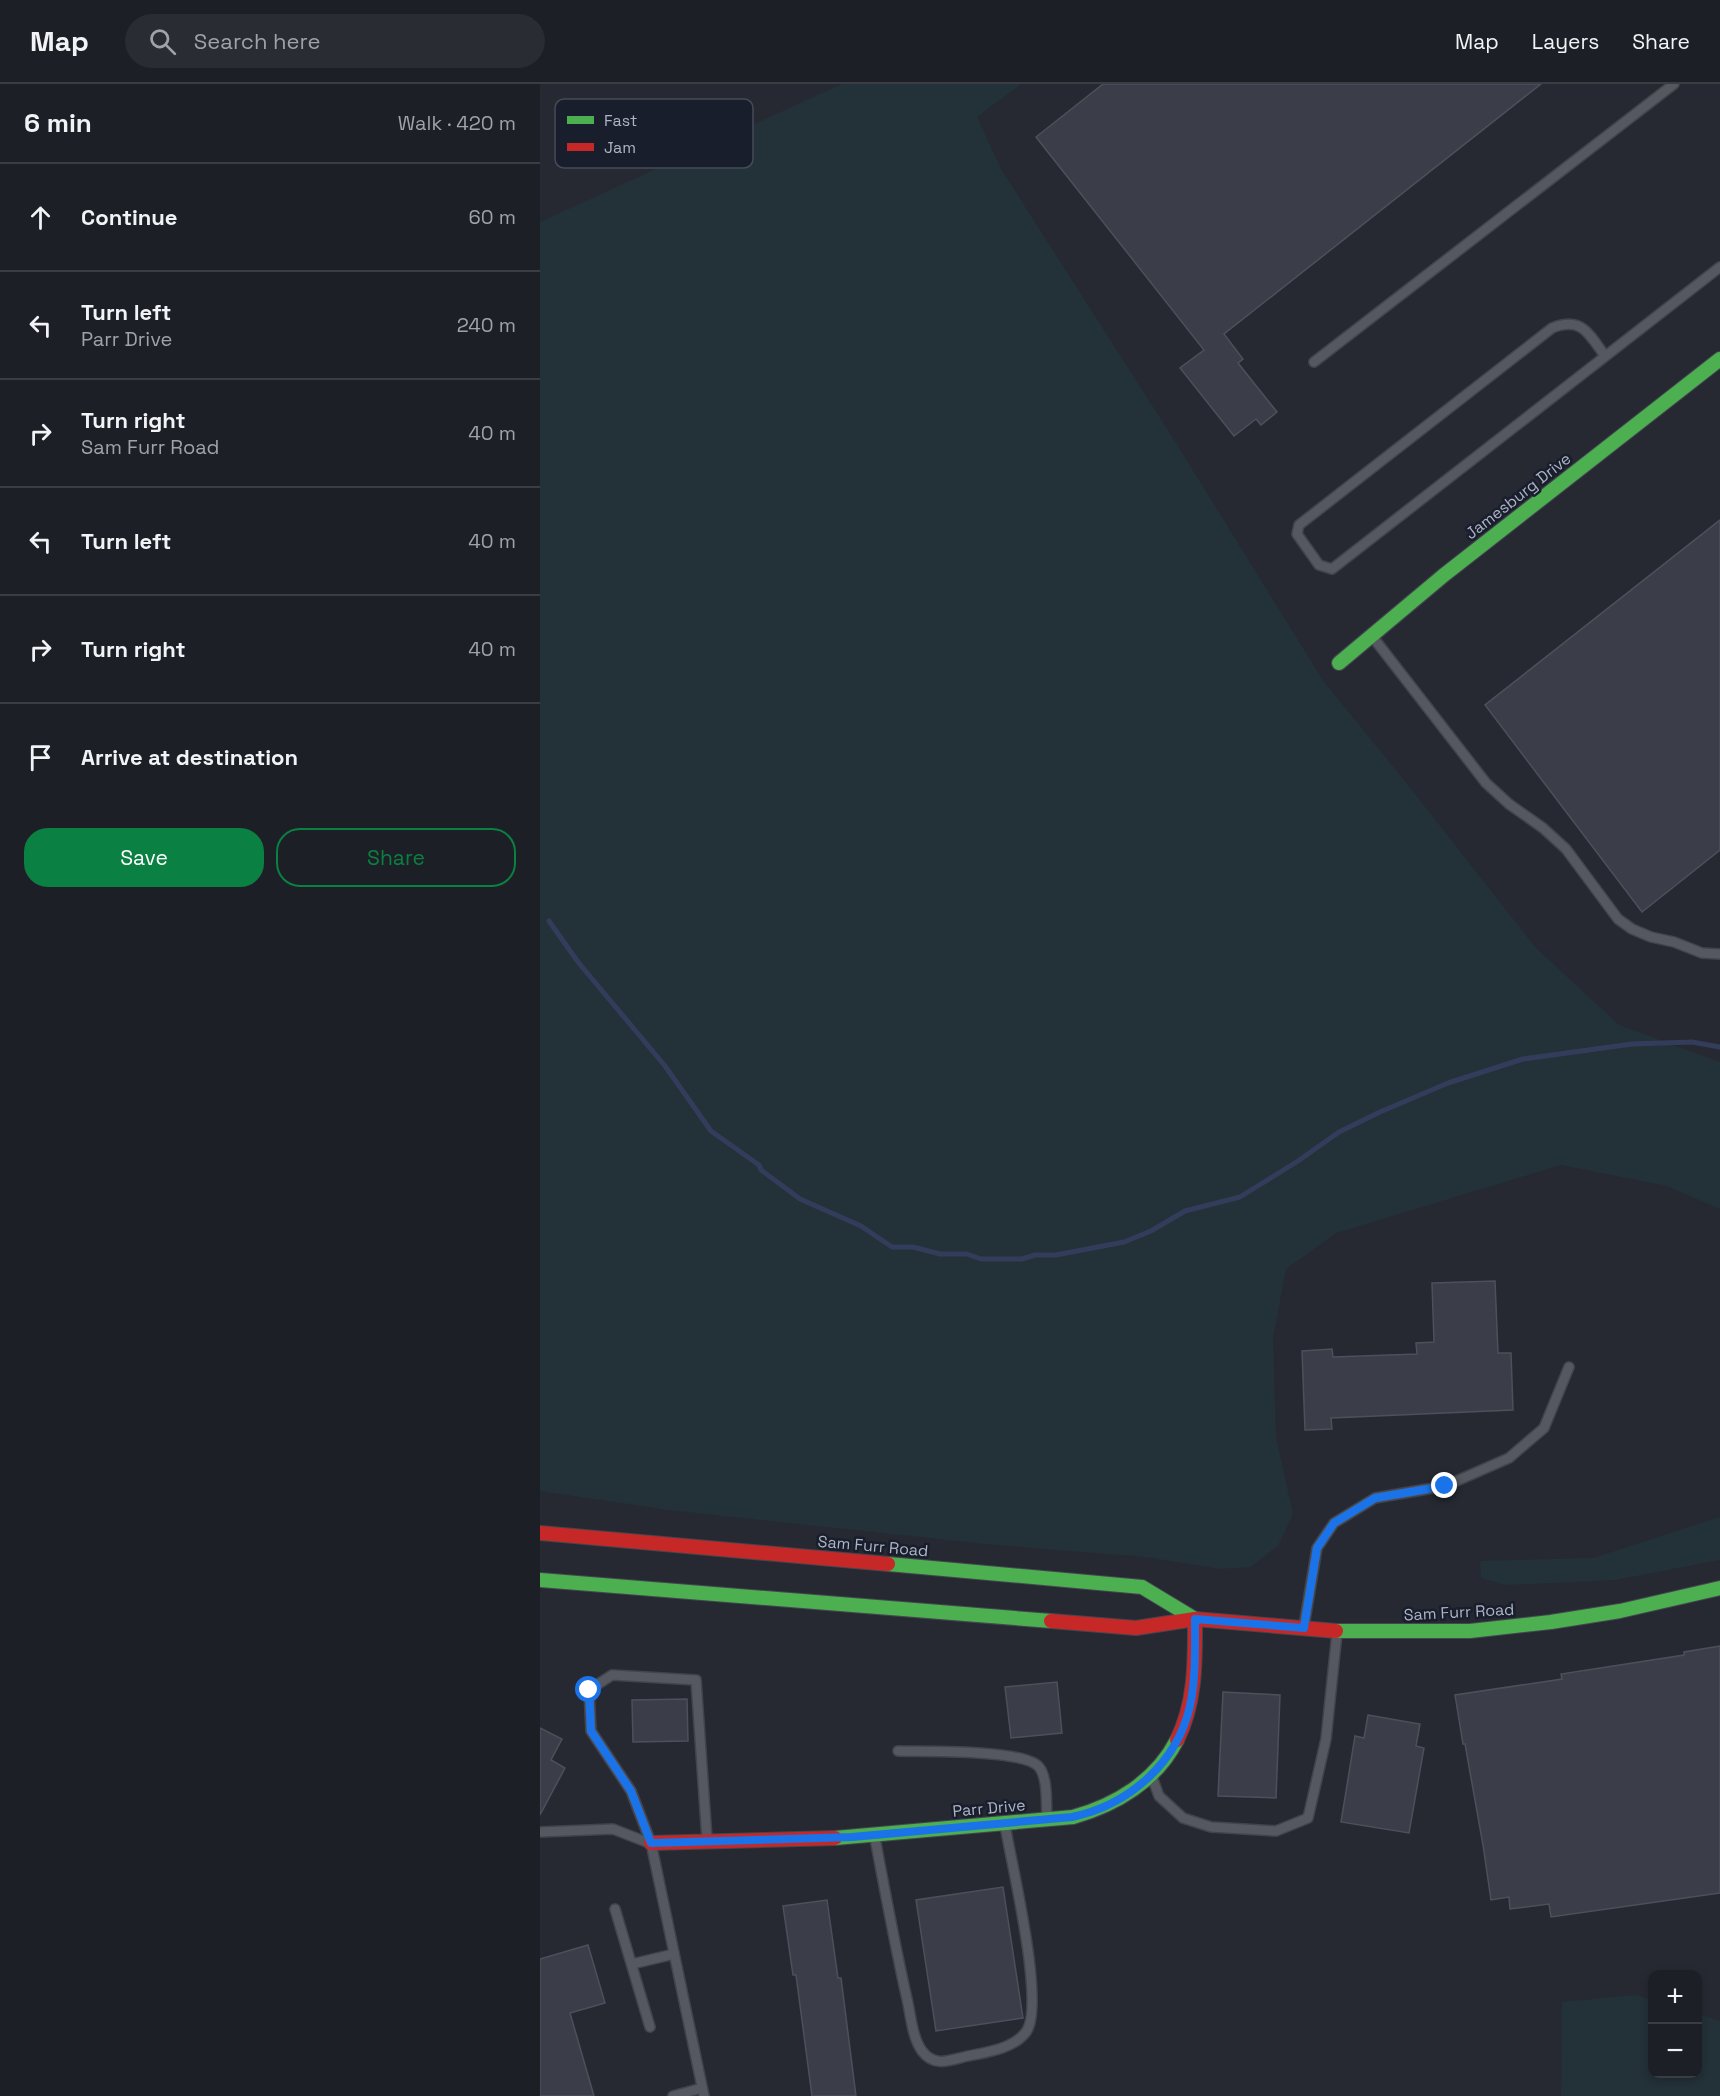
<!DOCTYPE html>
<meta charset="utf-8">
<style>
:root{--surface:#1c1f26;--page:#292c32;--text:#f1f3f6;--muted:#a0a2a7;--line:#3a3d43;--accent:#0b8043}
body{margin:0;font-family:"Space Grotesk",sans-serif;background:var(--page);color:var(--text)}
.controls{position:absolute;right:18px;bottom:18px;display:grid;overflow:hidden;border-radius:12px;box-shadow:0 3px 9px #0003}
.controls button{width:54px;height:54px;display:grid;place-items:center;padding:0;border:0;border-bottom:2px solid var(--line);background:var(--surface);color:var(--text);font:30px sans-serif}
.stop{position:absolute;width:18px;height:18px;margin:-14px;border:4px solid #1a73e8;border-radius:50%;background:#fff}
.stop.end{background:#1a73e8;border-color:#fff;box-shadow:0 2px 6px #0008}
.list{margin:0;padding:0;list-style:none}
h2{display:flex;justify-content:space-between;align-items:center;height:78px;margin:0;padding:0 24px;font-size:26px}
h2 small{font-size:20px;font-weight:400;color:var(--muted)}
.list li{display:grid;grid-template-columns:39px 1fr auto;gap:18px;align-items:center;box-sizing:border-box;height:108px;padding:0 24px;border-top:2px solid var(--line)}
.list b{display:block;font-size:22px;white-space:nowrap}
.list p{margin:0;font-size:20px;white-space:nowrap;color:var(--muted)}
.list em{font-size:20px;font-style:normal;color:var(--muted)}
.actions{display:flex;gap:12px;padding:18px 24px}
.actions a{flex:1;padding:14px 0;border:2px solid var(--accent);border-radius:24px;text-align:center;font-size:21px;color:var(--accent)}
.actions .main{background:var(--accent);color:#fff}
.icon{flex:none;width:33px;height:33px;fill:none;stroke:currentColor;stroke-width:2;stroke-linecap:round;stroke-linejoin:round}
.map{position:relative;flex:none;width:1180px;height:2012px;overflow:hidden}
header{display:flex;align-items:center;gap:36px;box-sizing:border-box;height:84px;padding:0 30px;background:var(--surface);border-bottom:2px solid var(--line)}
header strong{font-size:28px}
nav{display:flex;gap:33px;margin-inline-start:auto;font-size:21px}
.search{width:420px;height:54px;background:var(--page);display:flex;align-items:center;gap:15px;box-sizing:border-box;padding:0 21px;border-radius:33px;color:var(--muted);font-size:22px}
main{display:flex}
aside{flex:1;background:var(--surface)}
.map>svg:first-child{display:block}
.green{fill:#233138}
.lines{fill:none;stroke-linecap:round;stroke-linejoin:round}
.stream{stroke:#333d5b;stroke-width:5}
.building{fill:#3b3e48;stroke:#4d505a;stroke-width:1.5}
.lane-casing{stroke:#42444b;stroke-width:12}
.fast-casing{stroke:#43464f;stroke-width:16}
.jam-casing{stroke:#43464f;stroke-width:16}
.lane{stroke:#565861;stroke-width:9}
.fast{stroke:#4caf50;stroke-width:14}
.jam{stroke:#c62828;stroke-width:14}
.route{stroke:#1a73e8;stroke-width:8}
.labels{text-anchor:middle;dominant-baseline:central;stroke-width:5;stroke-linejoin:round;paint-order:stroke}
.street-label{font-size:16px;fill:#aeb3c5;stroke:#191e2d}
.key{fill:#191e2d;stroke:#464b5b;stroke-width:1.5}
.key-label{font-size:16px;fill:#aeb3c5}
</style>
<header>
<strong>Map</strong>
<div class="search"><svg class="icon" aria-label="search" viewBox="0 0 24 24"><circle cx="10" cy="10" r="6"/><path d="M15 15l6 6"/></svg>Search here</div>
<nav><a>Map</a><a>Layers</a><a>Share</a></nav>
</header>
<main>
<aside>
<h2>6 min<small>Walk · 420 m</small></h2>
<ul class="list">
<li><svg class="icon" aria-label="ahead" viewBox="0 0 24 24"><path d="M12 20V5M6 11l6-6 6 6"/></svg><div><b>Continue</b></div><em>60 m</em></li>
<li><svg class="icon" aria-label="left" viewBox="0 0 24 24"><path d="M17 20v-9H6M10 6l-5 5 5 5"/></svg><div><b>Turn left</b><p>Parr Drive</p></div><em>240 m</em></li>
<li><svg class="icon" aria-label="right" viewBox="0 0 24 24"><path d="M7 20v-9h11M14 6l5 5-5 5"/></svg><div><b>Turn right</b><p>Sam Furr Road</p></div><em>40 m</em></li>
<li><svg class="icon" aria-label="left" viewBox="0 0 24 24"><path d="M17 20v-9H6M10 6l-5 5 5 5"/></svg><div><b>Turn left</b></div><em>40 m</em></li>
<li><svg class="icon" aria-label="right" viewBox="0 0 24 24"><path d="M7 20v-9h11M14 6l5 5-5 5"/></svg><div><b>Turn right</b></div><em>40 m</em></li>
<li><svg class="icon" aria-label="arrive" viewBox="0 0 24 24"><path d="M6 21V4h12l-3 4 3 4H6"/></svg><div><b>Arrive at destination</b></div></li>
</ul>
<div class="actions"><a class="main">Save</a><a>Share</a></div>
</aside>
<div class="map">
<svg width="1180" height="2012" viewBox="0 0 1180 2012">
<rect width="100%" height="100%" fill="#262932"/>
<!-- green -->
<g class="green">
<path d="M302,0H481L437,33L461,85L636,359L784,598L864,696L995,863L1079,941L1180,978V1125L1127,1102L1021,1081L796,1149L746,1185L733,1254L736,1353L753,1430L738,1462L710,1483L680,1485L606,1473L446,1460L129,1426L0,1407V138Z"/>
<path d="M1180,1433V1476L1075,1496L966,1501L941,1494L940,1477L1053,1474Z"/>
<path d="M1097,1911L1112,1916V1990H1158V1930L1180,1937V2012H1021L1022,1918Z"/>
</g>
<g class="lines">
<!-- stream -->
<path class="stream" d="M9,837L38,878L125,982L171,1047L219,1081L221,1086L260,1115L321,1142L352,1163H373L400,1170H427L441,1175H482L495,1171H516L584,1158L611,1147L645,1127L700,1113L758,1077L799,1048L840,1028L908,999L983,975L1092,960L1152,958L1180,963"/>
</g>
<!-- building -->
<g class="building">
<path d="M563,0H1001L684,250L703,275L698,279L737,328L721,341L716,335L694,352L640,284L664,266L496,53Z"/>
<path d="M1180,436V766L1102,828L945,621Z"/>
<path d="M955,1197L958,1269H971L973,1326L791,1334L792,1345L765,1346L762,1267L792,1265L793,1273L877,1270L876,1259L894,1258L892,1199Z"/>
<path d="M1180,1562V1809L1011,1833L1009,1820L970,1825L969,1813L951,1816L943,1761L925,1660H923L915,1611L1022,1595L1021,1590L1144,1571V1568Z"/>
<path d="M517,1598L522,1649L471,1654L465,1603Z"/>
<path d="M683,1608L740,1611L736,1714L678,1712Z"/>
<path d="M147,1615L148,1657L93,1658L92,1616Z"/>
<path d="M828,1631L880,1640L876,1662L884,1664L869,1749L801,1738L815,1652L824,1654Z"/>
<path d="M0,1644L22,1655L11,1676L25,1684L0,1731Z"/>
<path d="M463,1803L483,1934L396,1947L376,1816Z"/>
<path d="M287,1816L298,1894H301L316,2012H272L256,1891H253L243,1822Z"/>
<path d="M48,1861L65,1919L30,1929L54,2012H0V1875Z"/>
</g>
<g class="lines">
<defs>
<g id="lane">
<path d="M1065,272C1049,250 1042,232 1012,244L759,441L757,450L779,481L792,485L1180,183"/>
<path d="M774,278L1134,0"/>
<path d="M832,552L946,699L969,720L1003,744L1026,765L1078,835L1092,845L1111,853L1134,858L1162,869L1180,870"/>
<path d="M764,1542L777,1464L794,1439L835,1414L905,1402L969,1374L1004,1344L1029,1283"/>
<path d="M358,1667C384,1668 484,1665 499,1683C508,1694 506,1719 507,1733"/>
<path d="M612,1693L619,1712L643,1734L671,1743L736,1747L768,1734L786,1655L797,1549"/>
<path d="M0,1748L73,1745L109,1759"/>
<path d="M335,1754C345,1808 355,1862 367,1915C371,1932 372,1953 382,1967C395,1984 410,1976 428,1972C447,1968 473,1965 486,1948C506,1922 471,1778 465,1741"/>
<path d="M75,1825L110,1943"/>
<path d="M92,1880L134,1870"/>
<path d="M133,2012L162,2004"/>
<path d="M164,2012L111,1759L91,1707L51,1647L49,1606L72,1591L156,1596L167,1755"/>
</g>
<g id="fast">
<path d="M799,579L904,491L1180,275"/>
<path d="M348,1480L602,1503L655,1535"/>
<path d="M0,1496L511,1537"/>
<path d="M796,1547H930L1011,1538L1080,1527L1180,1504"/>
<path d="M295,1754L533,1733C576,1721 616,1697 637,1656"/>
</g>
<g id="jam">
<path d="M0,1449L348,1480"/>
<path d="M511,1537L596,1544L655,1535L796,1547"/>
<path d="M637,1656C656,1618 655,1577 655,1535"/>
<path d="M111,1759L295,1754"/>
</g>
</defs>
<!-- lane casing -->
<use href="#lane" class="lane-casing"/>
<!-- fast casing -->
<use href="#fast" class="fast-casing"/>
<!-- jam casing -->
<use href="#jam" class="jam-casing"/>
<!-- lane -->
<use href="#lane" class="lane"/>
<!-- fast -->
<use href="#fast" class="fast"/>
<!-- jam -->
<use href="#jam" class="jam"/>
</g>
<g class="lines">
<!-- route -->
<path class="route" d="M49,1606L51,1647L91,1707L111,1759L312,1753L532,1733C589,1721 637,1679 650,1622C656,1594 655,1563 655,1535L764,1544L777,1464L794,1439L835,1414L905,1402"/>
</g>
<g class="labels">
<!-- street labels -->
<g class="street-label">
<text transform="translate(978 412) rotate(-38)">Jamesburg Drive</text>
<text transform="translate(333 1462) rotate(5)">Sam Furr Road</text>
<text transform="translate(919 1528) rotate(-3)">Sam Furr Road</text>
<text transform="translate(449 1724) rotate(-5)">Parr Drive</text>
</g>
</g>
<!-- legend -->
<rect x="15" y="15" width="198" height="69" rx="9" class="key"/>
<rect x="27" y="32" width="27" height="8" fill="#4caf50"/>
<rect x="27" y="59" width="27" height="8" fill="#c62828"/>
<g class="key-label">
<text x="64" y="42">Fast</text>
<text x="64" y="69">Jam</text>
</g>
</svg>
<div class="controls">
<button>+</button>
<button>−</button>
</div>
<div class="stop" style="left:49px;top:1606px"></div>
<div class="stop end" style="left:905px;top:1402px"></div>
</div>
</main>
